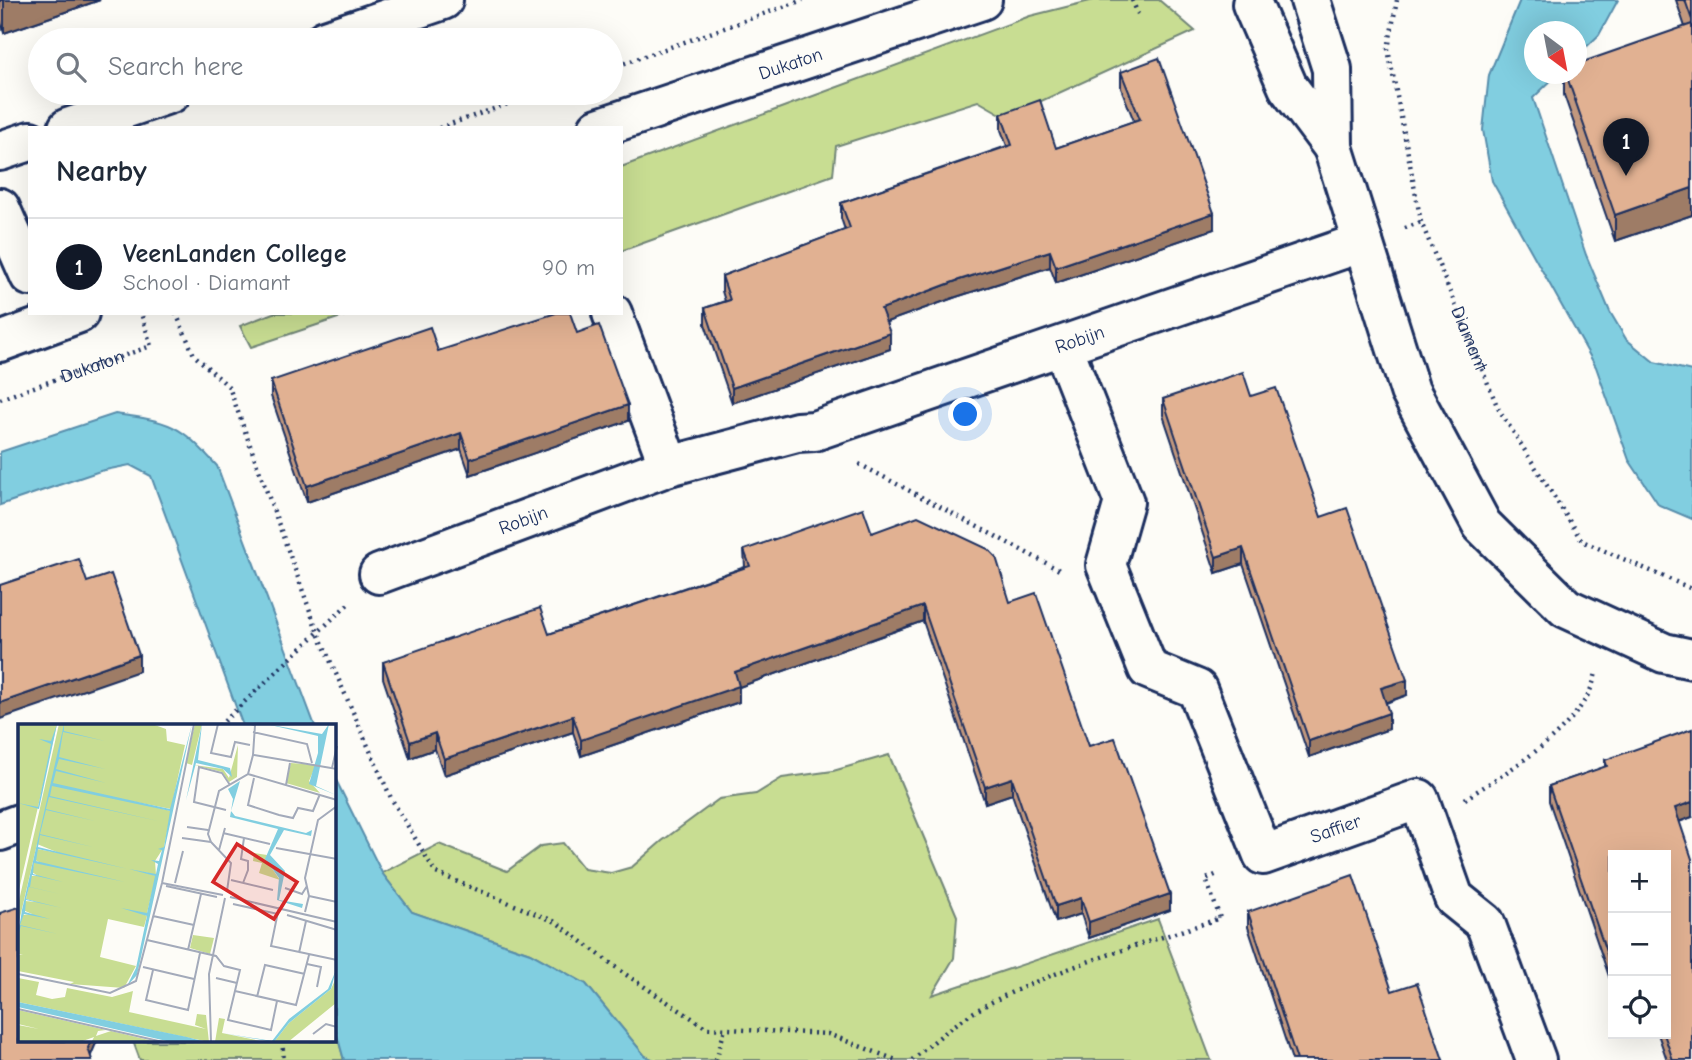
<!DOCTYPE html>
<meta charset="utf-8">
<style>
:root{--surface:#fff;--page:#f6f6f7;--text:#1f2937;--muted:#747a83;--line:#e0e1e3;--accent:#111827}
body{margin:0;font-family:"Comic Neue",sans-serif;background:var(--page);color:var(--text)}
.controls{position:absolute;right:21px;bottom:21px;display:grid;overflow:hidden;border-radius:0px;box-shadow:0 7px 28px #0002}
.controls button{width:63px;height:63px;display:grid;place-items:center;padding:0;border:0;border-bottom:2px solid var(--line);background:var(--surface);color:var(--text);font:35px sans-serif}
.compass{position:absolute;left:1524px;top:21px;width:63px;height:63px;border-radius:50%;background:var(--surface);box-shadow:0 7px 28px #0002;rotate:148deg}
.you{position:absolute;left:966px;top:415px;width:24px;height:24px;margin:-18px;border:5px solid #fff;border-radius:50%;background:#1a73e8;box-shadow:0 0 0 10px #1a73e833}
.badge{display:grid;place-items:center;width:46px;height:46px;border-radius:50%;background:var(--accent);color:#fff;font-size:23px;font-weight:700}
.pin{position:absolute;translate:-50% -58px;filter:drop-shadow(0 2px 4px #0008)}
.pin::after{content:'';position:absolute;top:37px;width:24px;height:21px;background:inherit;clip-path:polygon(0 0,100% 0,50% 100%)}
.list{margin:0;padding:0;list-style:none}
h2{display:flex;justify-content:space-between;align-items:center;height:91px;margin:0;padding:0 28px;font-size:30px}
h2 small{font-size:23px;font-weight:400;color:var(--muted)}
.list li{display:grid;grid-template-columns:46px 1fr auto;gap:21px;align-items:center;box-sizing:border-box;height:98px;padding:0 28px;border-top:2px solid var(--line)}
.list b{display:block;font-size:26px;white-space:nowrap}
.list p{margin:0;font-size:23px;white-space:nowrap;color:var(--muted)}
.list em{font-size:23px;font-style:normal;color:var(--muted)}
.icon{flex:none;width:38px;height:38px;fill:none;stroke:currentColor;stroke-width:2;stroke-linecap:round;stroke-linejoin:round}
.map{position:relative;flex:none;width:1692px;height:1060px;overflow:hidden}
.search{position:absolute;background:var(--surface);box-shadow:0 7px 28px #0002;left:28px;top:28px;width:595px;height:77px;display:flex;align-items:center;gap:18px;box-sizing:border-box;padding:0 24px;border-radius:38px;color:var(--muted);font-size:26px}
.panel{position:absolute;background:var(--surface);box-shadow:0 7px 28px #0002;left:28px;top:126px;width:595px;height:189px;border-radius:0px}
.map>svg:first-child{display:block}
.green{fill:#c8dd92;stroke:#728678;stroke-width:2}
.water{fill:#81cee0;stroke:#588eac;stroke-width:2}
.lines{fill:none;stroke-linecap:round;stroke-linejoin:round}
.minor-casing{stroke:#1b2f5e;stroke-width:44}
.path{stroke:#1b2f5e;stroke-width:4.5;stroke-dasharray:2 5;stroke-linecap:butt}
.minor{stroke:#fdfcf7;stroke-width:38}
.wall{fill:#c2987e;stroke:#1b2f5e;stroke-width:2}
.shaded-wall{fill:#9e7c66;stroke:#1b2f5e;stroke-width:2}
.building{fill:#e1b192;stroke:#1b2f5e;stroke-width:2}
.labels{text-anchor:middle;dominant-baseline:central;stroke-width:5;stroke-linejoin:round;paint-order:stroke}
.street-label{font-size:19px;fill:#1b2f5e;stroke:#fdfcf7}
.inset-road{fill:none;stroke:#a3aaba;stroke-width:2}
.view{fill:#d62828;fill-opacity:0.15;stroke:#d62828;stroke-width:3.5}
.inset-edge{fill:none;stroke:#1b2f5e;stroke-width:3.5}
</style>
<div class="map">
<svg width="1692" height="1060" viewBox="0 0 1692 1060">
<rect width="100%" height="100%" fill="#fdfcf7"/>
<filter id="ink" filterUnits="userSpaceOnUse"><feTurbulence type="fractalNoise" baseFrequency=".0143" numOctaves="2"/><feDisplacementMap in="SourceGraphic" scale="14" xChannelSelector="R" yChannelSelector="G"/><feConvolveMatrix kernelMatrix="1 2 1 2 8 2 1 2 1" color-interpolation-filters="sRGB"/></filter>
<g filter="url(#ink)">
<!-- green -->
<g class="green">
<path d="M1094,0H1159L1195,31L1006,117L978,101L836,146L833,175L621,251V167L1030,16Z"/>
<path d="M273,313H353L251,347L240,326Z"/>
<path d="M889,755L957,916L954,958L932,995L1158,919L1211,1060H654L645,1056L586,984L530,953L412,912L382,873L439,844L507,871L541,846L563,843L584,869L611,873L632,867L662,841L719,799L756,794L782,778L833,771Z"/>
<path d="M334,1024L344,1060H140L133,1041H334Z"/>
</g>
<!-- water -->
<g class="water">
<path d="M1520,0H1618L1599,35L1577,56L1576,32H1534V74H1558L1533,98L1586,255L1610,312L1626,339L1654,362L1692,371V519L1659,505L1629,460L1596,367L1492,181L1483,130L1489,75Z"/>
<path d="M115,414C170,421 180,424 217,466L315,726H243L151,476L130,465L100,471L0,505V452Z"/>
<path d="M334,776L382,873L412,912L530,953L586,984L645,1056L654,1060H344L334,1024Z"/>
</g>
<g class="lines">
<defs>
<g id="minor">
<path d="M1310,0L1332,69L1333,147L1410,391L1482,525L1566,608L1664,653L1692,659"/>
<path d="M1252,4L1288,87L1333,147"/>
<path d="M325,40L443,0"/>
<path d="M68,128L171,93"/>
<path id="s3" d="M598,128L982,0"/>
<path d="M0,151L30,141"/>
<path d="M0,208L30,276"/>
<path d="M612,313L669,466"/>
<path d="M0,342L79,313"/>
<path id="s4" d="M1063,347L1124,502L1106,565L1148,669L1197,689L1263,855L1419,799L1454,898L1485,923L1536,1060"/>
<path id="s5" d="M379,574L669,466L797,432L814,431L1363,242"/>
<path d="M0,831L19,824"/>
</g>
</defs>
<!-- minor casing -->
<use href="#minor" class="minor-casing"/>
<!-- path -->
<g class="path">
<path d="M1132,0L1138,14"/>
<path id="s1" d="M1397,0L1388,49L1421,222L1498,408L1582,541L1692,589"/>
<path d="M611,68L803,0"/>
<path d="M439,128L539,93"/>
<path d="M1405,228L1421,222"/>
<path d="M176,313L194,355L229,387L318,633L391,798L436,873L556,922L625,974L707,1028L828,1034L896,1060"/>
<path id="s2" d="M0,399L151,346L141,313"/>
<path d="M859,464L1061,571"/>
<path d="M219,726L348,604"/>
<path d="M1465,799C1509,770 1586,727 1596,672"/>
<path d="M282,1041L284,1060"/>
<path d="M716,1060L725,1029"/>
<path d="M912,1060C938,1038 963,1016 994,1001C1065,965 1145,944 1220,918L1206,879L1220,873"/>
</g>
<!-- minor -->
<use href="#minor" class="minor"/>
</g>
<!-- wall -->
<g class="wall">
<path d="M0,0H100L4,33L0,20Z"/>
<path d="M1676,0H1692V215L1615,241L1564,95V74H1577L1685,27Z"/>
<path d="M1121,72L1214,229L1056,283L1050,267L956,297L886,322L890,349L732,403L705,324V308L725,301L722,291V276L845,230L841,218V203L1007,146L1001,130V114L1056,148L1134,121L1121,88Z"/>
<path d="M577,333L628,421L470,475L461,449L307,502L271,396V381Z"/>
<path d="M1251,396L1321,517L1407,695L1386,703L1389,729L1309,757L1243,564L1216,573L1163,415V399Z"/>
<path d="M872,533L1010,602L1089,746L1170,910L1089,938L1081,914L1056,922L1012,794L985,803L923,621L739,687V702L581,756L573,732L444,775L435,749L410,758L383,678V662L549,634L745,567L744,550Z"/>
<path d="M1605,760L1692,817L1679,822L1692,1060H1667L1658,1034H1666L1613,855V988L1549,801V786L1605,767Z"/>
<path d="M1248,912L1392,991L1443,1060H1292L1248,927Z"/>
</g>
<!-- shaded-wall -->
<g class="shaded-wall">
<path d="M4,0H100L4,33Z"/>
<path d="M1692,188V215L1615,241V215Z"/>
<path d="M1214,213V229L1056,283V267Z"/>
<path d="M1050,251V267L956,297L881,324V309L956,281Z"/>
<path d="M890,333V349L732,403V388Z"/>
<path d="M628,405V421L470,475V459Z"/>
<path d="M461,433V449L307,502V486Z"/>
<path d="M1243,548V564L1216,573V557Z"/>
<path d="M923,606V621L739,687V702L581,756V740L735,672Z"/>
<path d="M139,655V671L0,719V703Z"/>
<path d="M1407,680V695L1381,704V688Z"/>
<path d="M1389,713V729L1309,757V741Z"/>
<path d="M573,716V732L444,775V759Z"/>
<path d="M435,733V749L410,758V742Z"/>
<path d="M1012,778V794L985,803V787Z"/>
<path d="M1692,802V817L1675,823V808Z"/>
<path d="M1170,894V910L1089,938V922Z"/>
<path d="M1081,898V914L1056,922V906Z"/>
<path d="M91,1041H97L89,1060L88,1048Z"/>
</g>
<!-- building -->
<g class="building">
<path d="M1685,0H1692V20Z"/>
<path d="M1692,24V188L1615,215L1566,74H1577V64Z"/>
<path d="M1159,58L1214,213L1056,267L1050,251L956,281L881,309L890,333L732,388L705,308L730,300L722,276L850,228L841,203L1012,145L1001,114L1040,100L1056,148L1140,119L1121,72Z"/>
<path d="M556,313H570L577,333L599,325L628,405L470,459L461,433L307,486L271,381L430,327L438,351Z"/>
<path d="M1243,372L1251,396L1276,388L1321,517L1347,508L1407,680L1381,688L1389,713L1309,741L1243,548L1216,557L1163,399Z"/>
<path d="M863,508L872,533L918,516L988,549L996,557L1010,602L1036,593L1089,746L1115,738L1170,894L1089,922L1081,898L1056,906L1012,778L985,787L923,606L735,672L739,686L581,740L573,716L444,759L435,733L410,742L383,662L540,608L549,634L750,566L744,550Z"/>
<path d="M79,559L87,582L111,574L139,655L0,703V585Z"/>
<path d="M1692,729V802L1675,808L1692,859V1060H1673L1664,1034H1666V855H1613V972L1549,786L1607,766L1605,760Z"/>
<path d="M1353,875L1392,991L1417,983L1443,1060H1297L1248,912Z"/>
<path d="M19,907V1041H91L88,1048L92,1060H0V913Z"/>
</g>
</g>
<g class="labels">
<!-- street labels -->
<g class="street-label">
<text stroke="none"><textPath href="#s3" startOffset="203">Dukaton</textPath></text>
<text stroke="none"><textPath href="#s1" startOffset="352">Diamant</textPath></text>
<text stroke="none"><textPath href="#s5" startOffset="740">Robijn</textPath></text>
<text stroke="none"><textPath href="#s2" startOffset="98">Dukaton</textPath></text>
<text stroke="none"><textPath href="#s5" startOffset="154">Robijn</textPath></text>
<text stroke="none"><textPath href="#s4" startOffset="653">Saffier</textPath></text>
</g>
</g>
<!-- overview -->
<g transform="translate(18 724)">
<rect width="318" height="318" fill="#fdfcf7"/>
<path d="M0,0H39L0,170ZM41,0H134L148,5L149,17L167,21L153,85L98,74L153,87L146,123L137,137L138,151L126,148L138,152L129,189H123L129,192L126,203L90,195L82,233L118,242L106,264L52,260L56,258L0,247V231H5L0,230L1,202L5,191L14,190L5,186L7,177L19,178L8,175L13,152H20L14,148L16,139H23L17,136L19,125L41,129L19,120L0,202V181ZM177,0H184L174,41L168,39ZM220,21L219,53L211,58L204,48L176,41L205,45L211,54ZM273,39L298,41L291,57L302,69L268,59ZM236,129L249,131L248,136L262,156L241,149L244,139L235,137ZM175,211L196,214L192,230L172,224ZM0,254L21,258L18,271L34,275L47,273L49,264L94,273L115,267L111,288L188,305L177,301L179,290L188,291L191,318L0,278ZM318,254V279L270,318H256L271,299L313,265ZM0,286L88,306L80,307L78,312L93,307L139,318H81L74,317L76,313L62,318H0V301L21,305L0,300ZM201,294L207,295L204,309L247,318H197Z" fill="#c8dd92"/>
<path d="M39,0L21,85L0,79L20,83L33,20L21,15L33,17ZM46,0V7L87,17L45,8L41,33L87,45L41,35L38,45L88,59L38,47L35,59L152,85L174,0L119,251L109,262L118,244L129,192L103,184L129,189L137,152L111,145L138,150L140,140L133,136L141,137L144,126L140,125L146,123L152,87L34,62L32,72L140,97L31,73L28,85L77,97L28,86L25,98L84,112L25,98L22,110L75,123L22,111L20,123L110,145L20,125L18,137L107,158L16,139L15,150L45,158L14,151L12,163L42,170L11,163L8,175L44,184L8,176L7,188L32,195L6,190L2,201L40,210L3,202L0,211L4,186ZM184,0L180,36L212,44L214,53L205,45L178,39L168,76ZM248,0L304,10L311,0L298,62L318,71L291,60L300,29V12ZM222,57L213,87L217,92L288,109L294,106L293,112L266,106L252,131L267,147L261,176L285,180L284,184L259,176L261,154L247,135L260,105L212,93L215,75L210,65ZM318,246L313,265L271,299L256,318L204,309L254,317L271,295L310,265ZM0,278L169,313L188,318H153L0,283Z" fill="#81cee0"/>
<path class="inset-road" d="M200,0L193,29L213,33L217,18L232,21M235,8L289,20L294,39M236,31L319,45M314,44L319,22M230,50L319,76M236,54L230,81L261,91L275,94L280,84L295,87L302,70M268,61L272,39M208,86L176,78L181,43L204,49L212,61M169,103L190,106M205,109L252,120M164,114L193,118L190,110L201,67L230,50L235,31L237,1L233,0M193,118L213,139L209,167M258,124L319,135M201,126L207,104M213,156L255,166M144,159L205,171M157,159L165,127M225,159L230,146V137L223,135L226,114M148,162L199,173M267,164L284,170L289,162M291,172L319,178M212,173L319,198M215,180L260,190M261,183L253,222L319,236M287,188L291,172L287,154L300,96L319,82M269,191L319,206M135,192L176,201M129,216L198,232L206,242L222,246L210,296L253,306L259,277M170,226L183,170M281,229L288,197M289,240L303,243L299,263M125,243L176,255M135,246L128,276L170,286L182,229M0,250L92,269L118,257L144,159L176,0M198,254L219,259M217,267L278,281L291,231M239,273L247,241L287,250M0,285L145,318M295,310L308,300L319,303M193,318L191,250L207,174"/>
<path class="view" d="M219,120L279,158L256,195L195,158Z"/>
<rect width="318" height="318" class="inset-edge"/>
</g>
</svg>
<div class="controls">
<button>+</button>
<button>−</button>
<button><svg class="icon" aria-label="locate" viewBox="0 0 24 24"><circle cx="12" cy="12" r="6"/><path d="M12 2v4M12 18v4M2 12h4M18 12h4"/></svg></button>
</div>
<svg class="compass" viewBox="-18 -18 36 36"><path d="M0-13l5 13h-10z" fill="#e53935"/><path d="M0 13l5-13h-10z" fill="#747a83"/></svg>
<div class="you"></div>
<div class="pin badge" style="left:1626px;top:176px">1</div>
<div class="search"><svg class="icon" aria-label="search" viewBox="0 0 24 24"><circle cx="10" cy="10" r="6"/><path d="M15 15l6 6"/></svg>Search here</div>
<section class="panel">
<h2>Nearby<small></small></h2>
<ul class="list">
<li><span class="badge">1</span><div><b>VeenLanden College</b><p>School · Diamant</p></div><em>90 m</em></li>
</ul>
</section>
</div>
